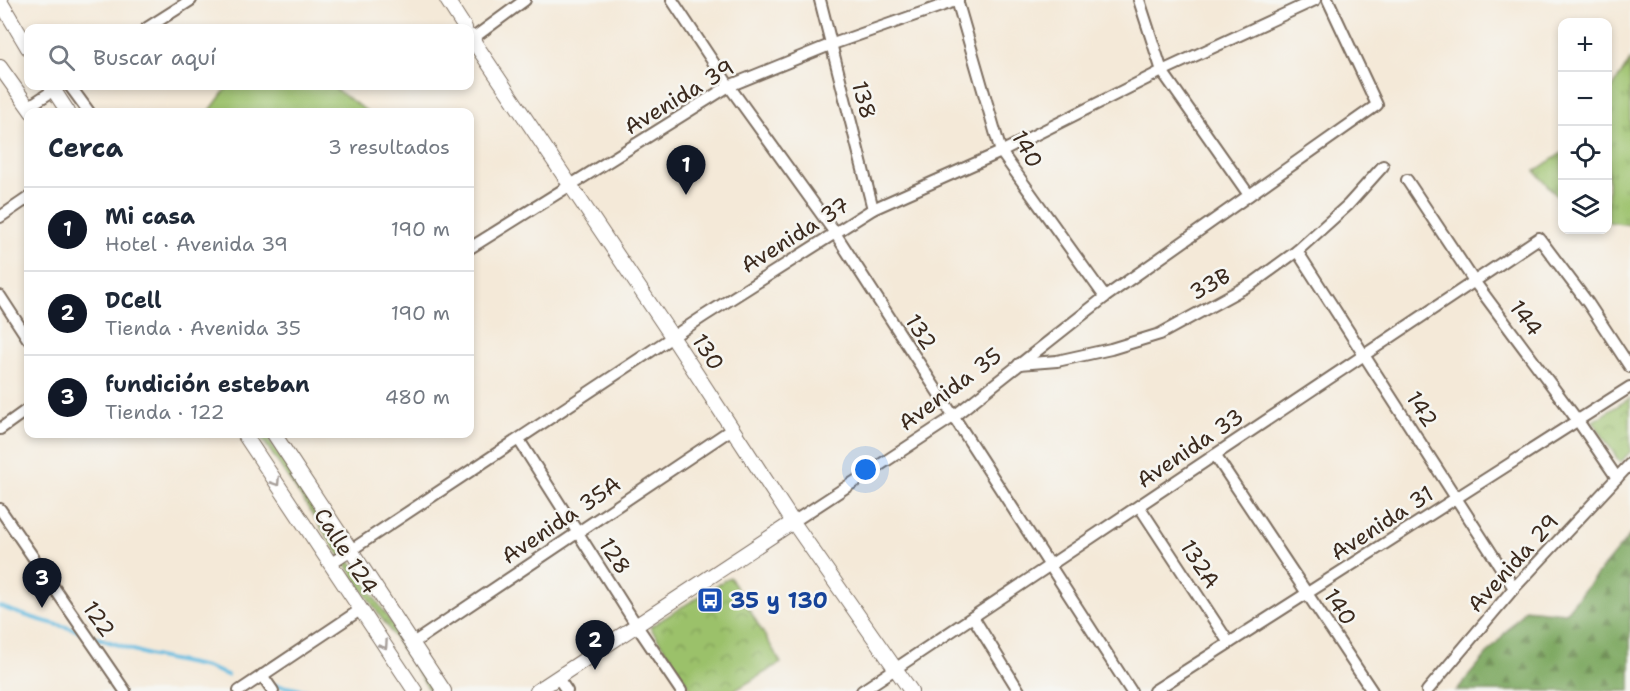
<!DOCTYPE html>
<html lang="es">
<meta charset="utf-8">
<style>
:root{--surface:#fff;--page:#f2f2f3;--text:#1f2937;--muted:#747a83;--line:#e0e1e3;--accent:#111827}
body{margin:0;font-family:"Shantell Sans",sans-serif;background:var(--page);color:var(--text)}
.controls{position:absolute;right:18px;top:18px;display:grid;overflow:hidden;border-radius:12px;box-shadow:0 3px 9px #0003}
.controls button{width:54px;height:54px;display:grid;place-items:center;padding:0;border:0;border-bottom:2px solid var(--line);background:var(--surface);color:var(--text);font:30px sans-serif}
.you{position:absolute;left:866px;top:470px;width:21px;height:21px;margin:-15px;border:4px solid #fff;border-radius:50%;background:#1a73e8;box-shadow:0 0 0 9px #1a73e833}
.badge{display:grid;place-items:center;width:39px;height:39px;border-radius:50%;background:var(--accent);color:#fff;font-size:20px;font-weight:700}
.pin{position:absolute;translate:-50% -50px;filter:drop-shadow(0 2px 3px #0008)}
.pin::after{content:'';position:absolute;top:32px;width:21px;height:18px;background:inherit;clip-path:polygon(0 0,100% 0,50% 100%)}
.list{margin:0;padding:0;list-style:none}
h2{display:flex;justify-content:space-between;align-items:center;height:78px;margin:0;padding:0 24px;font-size:26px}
h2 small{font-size:20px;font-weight:400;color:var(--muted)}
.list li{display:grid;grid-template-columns:39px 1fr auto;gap:18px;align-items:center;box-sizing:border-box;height:84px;padding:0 24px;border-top:2px solid var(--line)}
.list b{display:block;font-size:22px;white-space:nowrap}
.list p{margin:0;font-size:20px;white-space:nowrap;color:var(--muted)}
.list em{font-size:20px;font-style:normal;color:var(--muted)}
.icon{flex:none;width:33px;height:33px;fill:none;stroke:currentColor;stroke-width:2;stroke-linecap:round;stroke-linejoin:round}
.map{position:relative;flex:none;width:1630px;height:691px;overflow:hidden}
.search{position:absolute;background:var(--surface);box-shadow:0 3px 9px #0003;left:24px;top:24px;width:450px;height:66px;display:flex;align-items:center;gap:15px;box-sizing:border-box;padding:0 21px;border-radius:12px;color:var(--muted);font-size:22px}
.panel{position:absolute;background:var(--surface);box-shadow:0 3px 9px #0003;left:24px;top:108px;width:450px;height:330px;border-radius:12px}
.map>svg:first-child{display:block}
.grass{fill:url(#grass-tufts);stroke:#6b7644;stroke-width:1.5}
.forest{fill:url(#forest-firs);stroke:#5c683e;stroke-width:1.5}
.park{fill:url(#park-crowns);stroke:#6b7644;stroke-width:1.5}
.pitch{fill:#9bc16b;stroke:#6b7644;stroke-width:1.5}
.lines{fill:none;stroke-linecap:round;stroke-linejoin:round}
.stream{stroke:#63bbe0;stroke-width:4}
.minor-casing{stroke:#7c6d5f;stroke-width:14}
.tertiary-casing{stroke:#7c6d5f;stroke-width:16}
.minor{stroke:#fff;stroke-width:10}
.tertiary{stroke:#fff;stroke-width:14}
.oneway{stroke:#a79f9a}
.labels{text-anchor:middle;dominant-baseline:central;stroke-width:5;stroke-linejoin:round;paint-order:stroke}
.street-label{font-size:22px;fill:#3b2a1e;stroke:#f6f6f2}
.transit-label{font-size:22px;font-weight:bold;fill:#164399;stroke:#f6f6f2;text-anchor:start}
</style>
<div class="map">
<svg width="1630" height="691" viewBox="0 0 1630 691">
<defs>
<pattern id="grass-tufts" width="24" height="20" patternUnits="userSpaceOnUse" patternTransform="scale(1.5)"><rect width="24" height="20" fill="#9bc16b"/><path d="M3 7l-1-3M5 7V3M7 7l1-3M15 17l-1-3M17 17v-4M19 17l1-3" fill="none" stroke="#809d57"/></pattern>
<pattern id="forest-firs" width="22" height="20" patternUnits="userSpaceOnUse" patternTransform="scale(1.5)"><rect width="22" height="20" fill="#7ca75f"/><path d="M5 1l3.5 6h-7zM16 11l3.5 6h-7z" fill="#67884e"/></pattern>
<pattern id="park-crowns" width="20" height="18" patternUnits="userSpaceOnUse" patternTransform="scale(1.5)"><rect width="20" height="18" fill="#9bc16b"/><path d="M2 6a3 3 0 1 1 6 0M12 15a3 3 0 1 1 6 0" fill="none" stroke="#809d57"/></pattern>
</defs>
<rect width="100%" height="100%" fill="#f6f6f2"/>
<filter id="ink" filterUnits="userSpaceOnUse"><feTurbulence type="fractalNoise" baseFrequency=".0167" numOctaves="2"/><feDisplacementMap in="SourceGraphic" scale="12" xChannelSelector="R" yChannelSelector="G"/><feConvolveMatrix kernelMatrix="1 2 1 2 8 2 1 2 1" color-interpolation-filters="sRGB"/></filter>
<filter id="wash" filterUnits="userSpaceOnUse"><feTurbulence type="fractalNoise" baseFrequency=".008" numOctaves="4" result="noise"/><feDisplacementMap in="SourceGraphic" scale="24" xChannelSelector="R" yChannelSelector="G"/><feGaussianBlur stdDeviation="1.35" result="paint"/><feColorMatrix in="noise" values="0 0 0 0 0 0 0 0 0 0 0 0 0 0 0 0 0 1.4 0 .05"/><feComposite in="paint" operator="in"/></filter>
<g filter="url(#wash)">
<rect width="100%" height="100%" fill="#f4e9d8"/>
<!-- grass -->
<g class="grass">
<path d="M1630,60V225L1608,222V95Z"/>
<path d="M1562,153V202L1535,171Z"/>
<path d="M259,434H265L437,691H430Z"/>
</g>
<!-- forest -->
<path class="forest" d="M1630,535V691H1456L1525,609L1565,613Z"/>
<!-- park -->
<g class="park">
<path d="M1630,398V452L1620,463L1593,421Z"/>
<path d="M730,577L781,663L734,691H692L650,627Z"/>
</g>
<!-- pitch -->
<path class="pitch" d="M228,86H331L368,112H209Z"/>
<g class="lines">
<!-- stream -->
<g class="stream">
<path d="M0,606C26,618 55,623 82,632"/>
<path d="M92,636L148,655L206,667L227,675"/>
<path d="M275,685L308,691"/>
</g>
</g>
</g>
<g filter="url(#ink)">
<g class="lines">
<defs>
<g id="minor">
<path d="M672,0L729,86L835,233L1131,691"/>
<path d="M820,0L873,209"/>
<path d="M957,0L1001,152L1105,297"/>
<path d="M1139,0L1162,71L1249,195"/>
<path d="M147,28L191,0"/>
<path d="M472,39L525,0"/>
<path d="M70,86L89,112"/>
<path d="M28,107L60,86"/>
<path d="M1407,180L1474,281L1578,421L1617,478"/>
<path d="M0,217L28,198"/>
<path d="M470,248L729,86L830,45L958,0"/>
<path d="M1297,251L1514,588"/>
<path d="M0,296L28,339"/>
<path d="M1019,364L1057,361L1111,349L1160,334L1253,283L1297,251L1348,205L1383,166"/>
<path d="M0,429L28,409"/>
<path d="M519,440L637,626L681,691"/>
<path d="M1215,455L1372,691"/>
<path d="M1139,506L1229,643"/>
<path d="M0,509L125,691"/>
<path d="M793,522L953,417L1105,297L1377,105L1328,0"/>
<path d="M330,564L704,316L873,209L1001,152L1162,71L1315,0"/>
<path d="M973,617L1019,691"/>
<path d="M413,643L732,429"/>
<path d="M262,675L273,691"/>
<path d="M558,678L567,691"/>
<path d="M239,691L360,610"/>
<path d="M862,691L1539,238L1588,303L1630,367"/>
<path d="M1154,691L1630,387"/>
<path d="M1427,691L1514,588L1630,464"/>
</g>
<g id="tertiary">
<path d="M447,0L465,28"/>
<path d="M0,1L28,48"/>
<path d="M470,36L673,338L793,522L911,691"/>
<path d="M0,67L32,112"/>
<path d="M51,86L68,112"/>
<path d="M244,434L415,691"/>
<path d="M274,434L444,691"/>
<path d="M537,691L793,522"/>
</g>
</defs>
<!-- minor casing -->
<use href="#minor" class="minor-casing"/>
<!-- tertiary casing -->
<use href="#tertiary" class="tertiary-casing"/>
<!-- minor -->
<use href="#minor" class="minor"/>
<!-- tertiary -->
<use href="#tertiary" class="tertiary"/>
</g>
<!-- one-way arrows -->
<defs><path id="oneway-chevron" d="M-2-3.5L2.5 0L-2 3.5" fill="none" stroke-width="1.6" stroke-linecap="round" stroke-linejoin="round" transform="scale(1.5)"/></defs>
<g class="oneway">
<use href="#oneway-chevron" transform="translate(276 482) rotate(57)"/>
<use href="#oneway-chevron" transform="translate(384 645) rotate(56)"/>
</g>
</g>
<!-- icons -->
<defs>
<symbol id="bus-square" viewBox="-11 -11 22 22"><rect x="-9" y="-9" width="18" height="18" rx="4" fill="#1a4fb4" stroke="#f6f6f2"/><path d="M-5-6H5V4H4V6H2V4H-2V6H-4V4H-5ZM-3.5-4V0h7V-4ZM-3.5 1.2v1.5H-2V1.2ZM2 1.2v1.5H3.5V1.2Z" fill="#fff"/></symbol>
</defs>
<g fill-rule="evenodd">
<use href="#bus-square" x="695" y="585" width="30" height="30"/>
</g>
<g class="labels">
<!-- street labels -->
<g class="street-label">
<text transform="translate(679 97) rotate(-31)">Avenida 39</text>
<text transform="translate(864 100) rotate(75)">138</text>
<text transform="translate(1027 149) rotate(61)">140</text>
<text transform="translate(795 235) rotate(-32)">Avenida 37</text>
<text transform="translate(1210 284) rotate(-29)">33B</text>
<text transform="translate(1526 318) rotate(53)">144</text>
<text transform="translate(921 332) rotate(57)">132</text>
<text transform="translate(708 352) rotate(57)">130</text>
<text transform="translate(950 389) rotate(-37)">Avenida 35</text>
<text transform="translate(1422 409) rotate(57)">142</text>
<text transform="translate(1190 448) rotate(-34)">Avenida 33</text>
<text transform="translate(561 520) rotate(-34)">Avenida 35A</text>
<text transform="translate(1382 523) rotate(-33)">Avenida 31</text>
<text transform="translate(346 551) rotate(57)">Calle 124</text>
<text transform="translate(615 556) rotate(57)">128</text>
<text transform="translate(1513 563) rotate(-48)">Avenida 29</text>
<text transform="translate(1200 564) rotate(57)">132A</text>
<text transform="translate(1340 607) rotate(56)">140</text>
<text transform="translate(99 619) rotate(55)">122</text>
</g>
<!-- transit labels -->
<g class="transit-label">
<text x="730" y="600">35 y 130</text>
</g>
</g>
</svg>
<div class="controls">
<button>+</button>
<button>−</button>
<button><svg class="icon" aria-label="locate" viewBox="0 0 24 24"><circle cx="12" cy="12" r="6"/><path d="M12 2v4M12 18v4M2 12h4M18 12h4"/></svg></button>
<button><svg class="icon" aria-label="layers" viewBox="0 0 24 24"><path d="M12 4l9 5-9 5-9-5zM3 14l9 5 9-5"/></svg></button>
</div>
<div class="you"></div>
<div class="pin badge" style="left:686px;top:195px">1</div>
<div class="pin badge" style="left:595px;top:670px">2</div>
<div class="pin badge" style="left:42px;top:608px">3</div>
<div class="search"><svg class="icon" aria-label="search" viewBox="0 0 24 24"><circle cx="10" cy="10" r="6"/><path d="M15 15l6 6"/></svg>Buscar aquí</div>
<section class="panel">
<h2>Cerca<small>3 resultados</small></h2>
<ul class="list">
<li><span class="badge">1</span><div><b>Mi casa</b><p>Hotel · Avenida 39</p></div><em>190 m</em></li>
<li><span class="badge">2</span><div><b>DCell</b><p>Tienda · Avenida 35</p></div><em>190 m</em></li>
<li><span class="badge">3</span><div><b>fundición esteban</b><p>Tienda · 122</p></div><em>480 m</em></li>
</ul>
</section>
</div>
